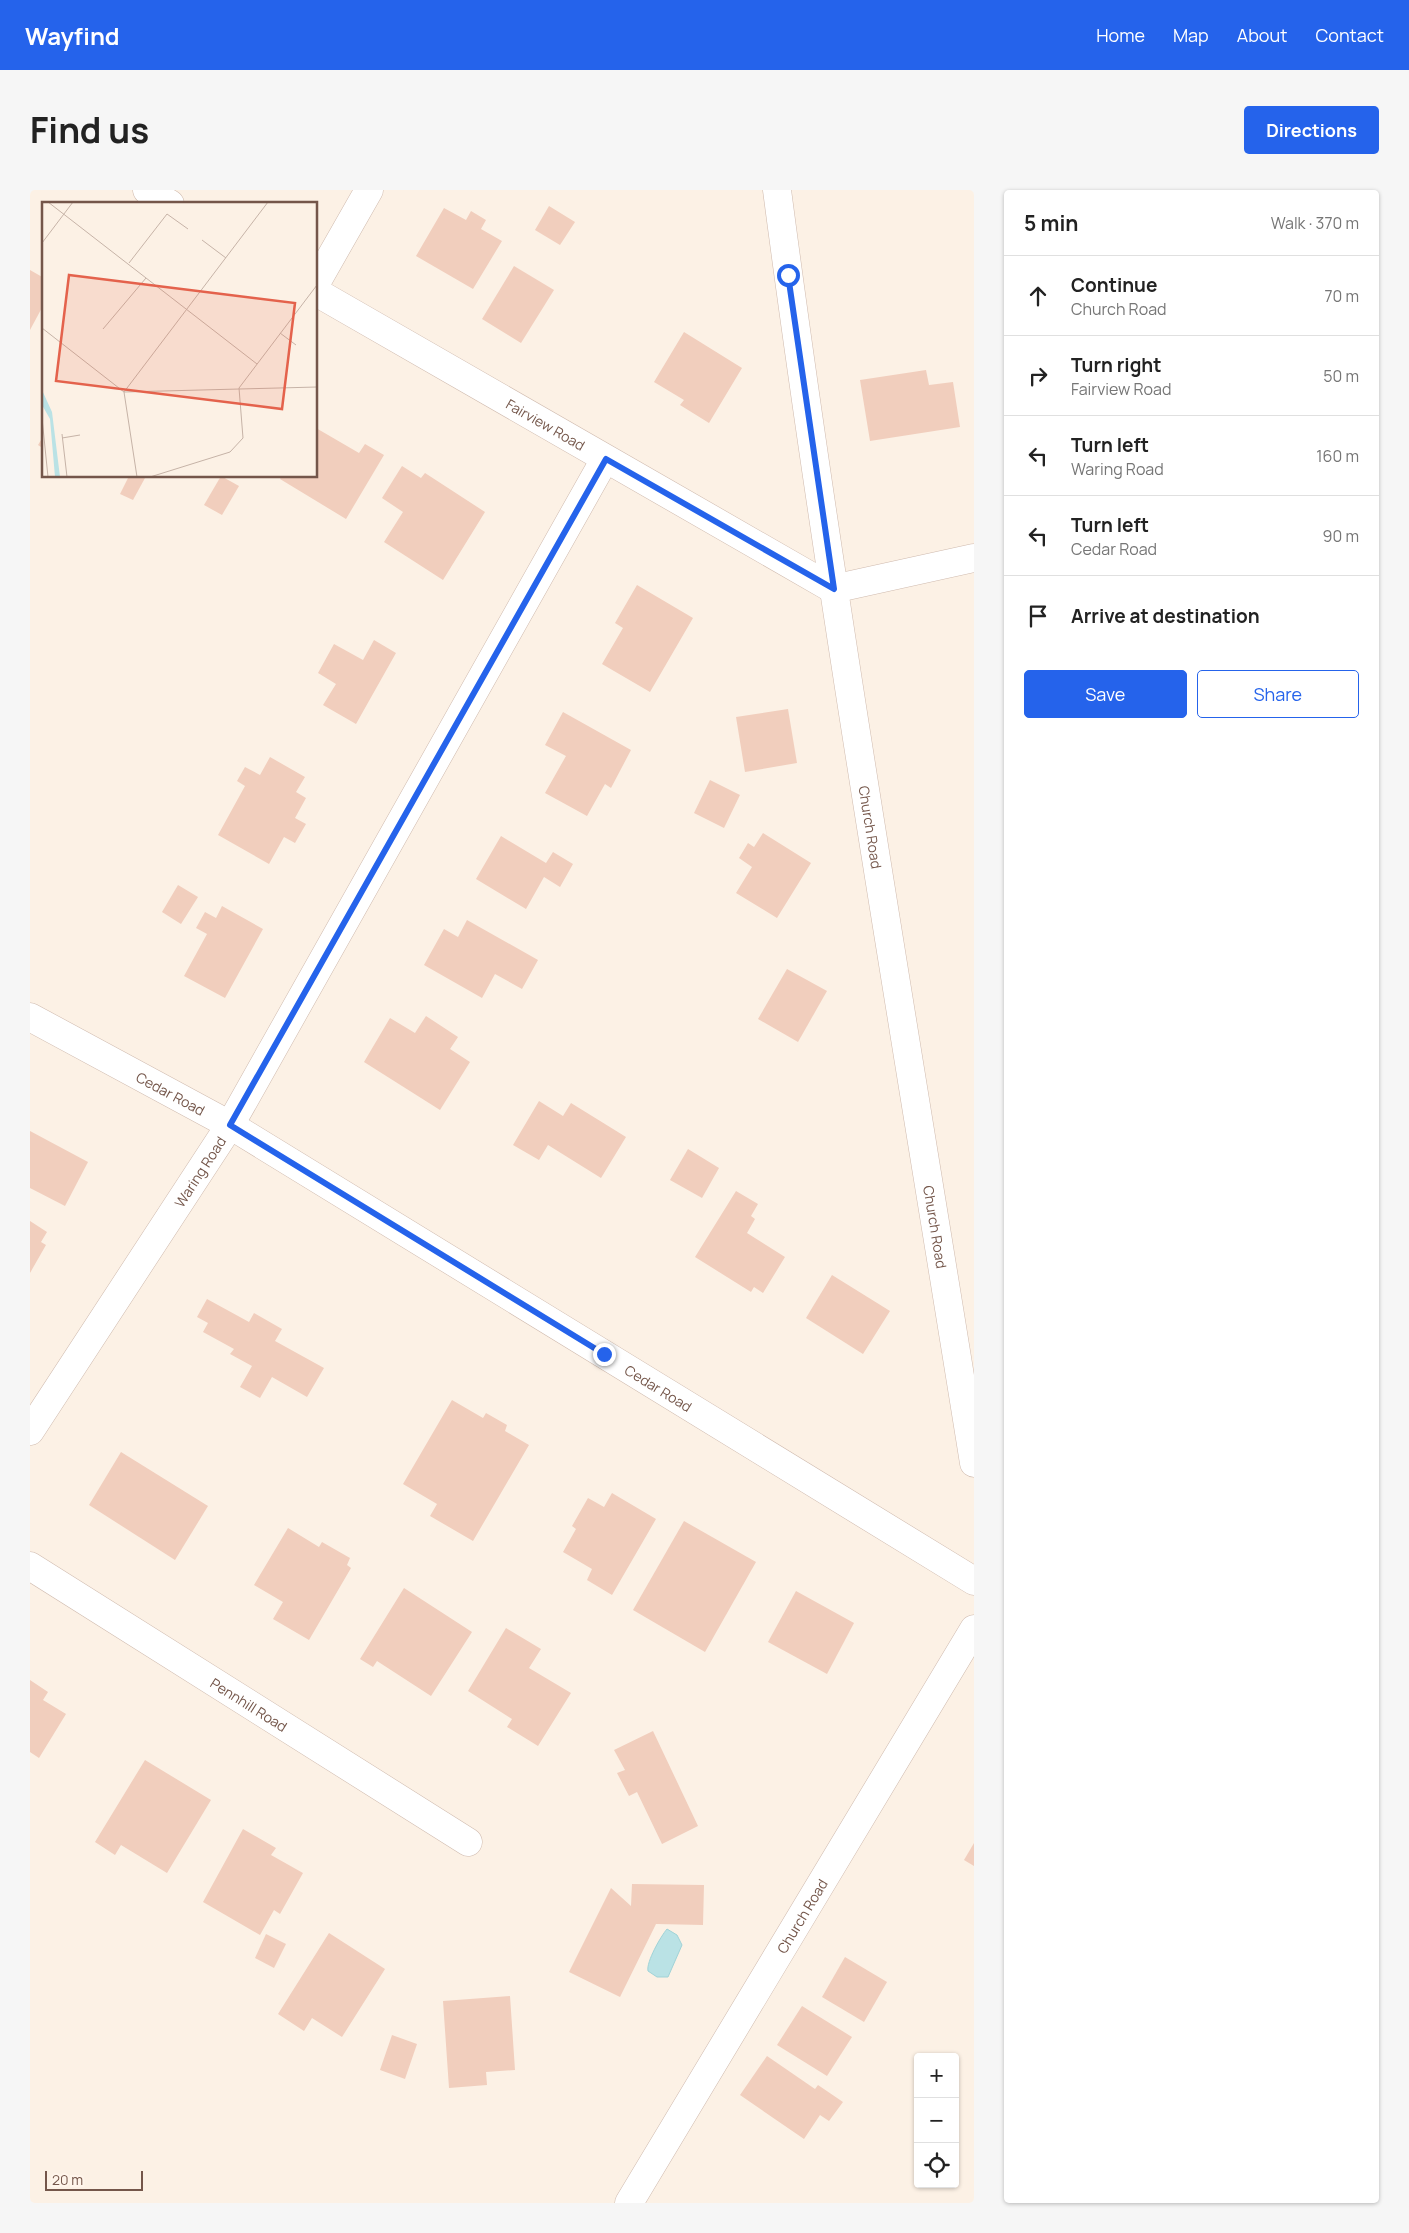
<!DOCTYPE html>
<meta charset="utf-8">
<style>
:root{--surface:#fff;--page:#f6f6f6;--text:#222;--muted:#767676;--line:#e0e0e0;--accent:#2563eb}
body{margin:0;font-family:Manrope,sans-serif;background:var(--page);color:var(--text)}
.controls{position:absolute;right:15px;bottom:15px;display:grid;overflow:hidden;border-radius:5px;box-shadow:0 1px 4px #0004}
.controls button{width:45px;height:45px;display:grid;place-items:center;padding:0;border:0;border-bottom:1px solid var(--line);background:var(--surface);color:var(--text);font:25px sans-serif}
.scale{position:absolute;left:15px;bottom:12px;width:98px;box-sizing:border-box;padding-left:5px;border:2px solid #74564a;border-top:0;font-size:14px;line-height:18px;white-space:nowrap;color:#74564a;-webkit-text-stroke:4px #fff5eb;paint-order:stroke}
.stop{position:absolute;width:15px;height:15px;margin:-11px;border:4px solid #2563eb;border-radius:50%;background:#fff}
.stop.end{background:#2563eb;border-color:#fff;box-shadow:0 1px 5px #0008}
.list{margin:0;padding:0;list-style:none}
h2{display:flex;justify-content:space-between;align-items:center;height:65px;margin:0;padding:0 20px;font-size:21px}
h2 small{font-size:16px;font-weight:400;color:var(--muted)}
.list li{display:grid;grid-template-columns:32px 1fr auto;gap:15px;align-items:center;box-sizing:border-box;height:80px;padding:0 20px;border-top:1px solid var(--line)}
.list b{display:block;font-size:19px;white-space:nowrap}
.list p{margin:0;font-size:16px;white-space:nowrap;color:var(--muted)}
.list em{font-size:16px;font-style:normal;color:var(--muted)}
.actions{display:flex;gap:10px;padding:15px 20px}
.actions a{flex:1;padding:11px 0;border:1px solid var(--accent);border-radius:5px;text-align:center;font-size:18px;color:var(--accent)}
.actions .main{background:var(--accent);color:#fff}
.icon{flex:none;width:28px;height:28px;fill:none;stroke:currentColor;stroke-width:2;stroke-linecap:round;stroke-linejoin:round}
.map{position:relative;flex:none;width:944px;height:2013px;overflow:hidden;border-radius:5px}
header{display:flex;align-items:center;gap:30px;box-sizing:border-box;height:70px;padding:0 25px;background:var(--accent);color:#fff}
header strong{font-size:24px}
nav{display:flex;gap:28px;margin-inline-start:auto;font-size:18px}
.intro{display:flex;align-items:center;justify-content:space-between;box-sizing:border-box;height:120px;padding:0 30px}
h1{margin:0;font-size:35px}
.button{padding:12px 22px;border-radius:5px;background:var(--accent);color:#fff;font-size:18px;font-weight:700}
main{display:flex;gap:30px;padding:0 30px}
aside{flex:1;background:var(--surface);border-radius:5px;box-shadow:0 1px 4px #0004}
.map>svg:first-child{display:block}
.water{fill:#bae2e5;stroke:#a0d3d7}
.building{fill:#f1cebd}
.lines{fill:none;stroke-linecap:round;stroke-linejoin:round}
.minor-casing{stroke:#cfbaae;stroke-width:29}
.minor{stroke:#fff;stroke-width:28}
.route{stroke:#2563eb;stroke-width:6}
.labels{text-anchor:middle;dominant-baseline:central;stroke-width:4.5;stroke-linejoin:round;paint-order:stroke}
.street-label{font-size:14px;fill:#74564a;stroke:#fff5eb}
.inset-road{fill:none;stroke:#c6b3a7;stroke-width:1}
.view{fill:#e4624c;fill-opacity:0.15;stroke:#e4624c;stroke-width:2.5}
.inset-edge{fill:none;stroke:#74564a;stroke-width:2.5}
</style>
<header>
<strong>Wayfind</strong>
<nav><a>Home</a><a>Map</a><a>About</a><a>Contact</a></nav>
</header>
<div class="intro"><h1>Find us</h1><a class="button">Directions</a></div>
<main>
<div class="map">
<svg width="944" height="2013" viewBox="0 0 944 2013">
<rect width="100%" height="100%" fill="#fcf1e5"/>
<!-- water -->
<path class="water" d="M637,1739L647,1745L652,1755L638,1787H627L618,1781C616,1772 631,1746 637,1739Z"/>
<!-- building -->
<g class="building">
<path d="M519,16L545,32L530,55L505,40Z"/>
<path d="M414,18L436,30L441,21L456,30L451,39L472,51L443,99L386,66Z"/>
<path d="M484,76L524,100L491,153L452,129Z"/>
<path d="M0,80L14,88V114L0,140Z"/>
<path d="M654,142L712,178L679,233L650,215L654,210L624,192Z"/>
<path d="M896,180L899,195L923,192L930,237L840,251L830,190Z"/>
<path d="M286,238L329,263L335,254L354,265L316,329L250,289L252,286H286Z"/>
<path d="M14,245V259L8,255Z"/>
<path d="M372,276L391,288L395,283L455,322L413,390L354,352L373,322L352,308Z"/>
<path d="M99,286L115,288L103,310L90,304Z"/>
<path d="M191,286L209,296L192,325L174,315Z"/>
<path d="M607,395L663,428L620,502L572,474L593,438L585,433Z"/>
<path d="M344,450L366,463L326,534L293,515L306,494L288,483L304,454L333,470Z"/>
<path d="M758,519L767,573L715,582L706,527Z"/>
<path d="M533,522L601,560L581,598L575,594L557,626L515,603L536,566L515,555Z"/>
<path d="M240,567L275,587L266,602L276,608L265,628L276,634L265,653L254,647L239,674L188,645L215,596L207,591L215,577L230,585Z"/>
<path d="M680,590L710,605L694,638L664,623Z"/>
<path d="M733,643L781,673L747,728L706,703L722,677L709,668L718,653L724,657Z"/>
<path d="M471,646L516,673L523,662L543,674L530,697L514,687L496,719L446,689Z"/>
<path d="M148,695L168,707L151,734L132,722Z"/>
<path d="M192,716L233,739L195,808L154,786L177,744L166,738L175,722L186,728Z"/>
<path d="M437,730L508,770L492,799L465,784L452,808L394,775L414,739L428,747Z"/>
<path d="M757,779L797,801L768,852L728,829Z"/>
<path d="M396,826L428,847L420,859L440,872L410,920L334,872L360,828L385,843Z"/>
<path d="M509,911L533,926L541,913L596,947L571,988L518,955L509,970L483,955Z"/>
<path d="M0,941L58,972L35,1016L0,998Z"/>
<path d="M658,959L689,978L672,1008L640,990Z"/>
<path d="M706,1001L728,1014L721,1026L725,1029L717,1043L755,1067L733,1103L724,1097L721,1102L665,1067Z"/>
<path d="M0,1031L17,1042L11,1052L16,1055L0,1083Z"/>
<path d="M802,1085L860,1121L833,1164L776,1128Z"/>
<path d="M177,1109L219,1132L224,1123L252,1139L245,1151L294,1178L277,1207L242,1187L230,1208L210,1197L222,1176L200,1164L204,1159L173,1142L178,1133L167,1127Z"/>
<path d="M422,1210L453,1228L456,1223L477,1235L475,1241L499,1255L443,1351L400,1326L407,1314L373,1294Z"/>
<path d="M91,1262L178,1316L145,1370L59,1315Z"/>
<path d="M582,1303L626,1329L582,1405L557,1390L562,1379L533,1362L546,1339L542,1336L558,1308L574,1317Z"/>
<path d="M654,1331L726,1372L675,1462L603,1420Z"/>
<path d="M258,1338L289,1357L292,1352L320,1368L317,1375L321,1378L279,1450L243,1429L253,1412L224,1395Z"/>
<path d="M374,1398L442,1442L401,1506L347,1471L343,1477L330,1469Z"/>
<path d="M766,1401L824,1433L797,1484L738,1452Z"/>
<path d="M476,1438L511,1459L499,1478L541,1503L508,1556L477,1537L482,1529L438,1501Z"/>
<path d="M0,1490L18,1502L13,1510L36,1524L9,1568L0,1562Z"/>
<path d="M623,1541L668,1636L632,1654L607,1602L599,1606L587,1583L595,1580L584,1560Z"/>
<path d="M115,1570L181,1610L137,1683L91,1655L85,1665L65,1652Z"/>
<path d="M213,1639L246,1658L241,1665L273,1683L250,1724L244,1720L230,1745L173,1712Z"/>
<path d="M944,1653V1676L934,1670Z"/>
<path d="M602,1694L674,1695L673,1735L626,1734L590,1807L539,1782L581,1698L601,1716Z"/>
<path d="M299,1743L355,1779L312,1847L282,1828L274,1841L248,1824Z"/>
<path d="M236,1744L256,1754L244,1778L225,1768Z"/>
<path d="M815,1767L857,1792L834,1832L792,1807Z"/>
<path d="M480,1806L485,1880L456,1882L457,1895L419,1898L413,1811Z"/>
<path d="M772,1816L822,1847L797,1886L747,1855Z"/>
<path d="M362,1845L387,1854L375,1889L350,1880Z"/>
<path d="M737,1866L785,1899L788,1895L813,1912L799,1931L790,1925L774,1949L710,1905Z"/>
</g>
<g class="lines">
<defs>
<g id="minor">
<path d="M117,0L140,14"/>
<path id="s1" d="M747,0C803,426 876,849 944,1273"/>
<path d="M286,93L339,0"/>
<path id="s2" d="M286,102L803,399L944,368"/>
<path id="s3" d="M0,827L200,935L944,1391"/>
<path id="s4" d="M0,1241L200,935L575,269"/>
<path id="s5" d="M0,1376L438,1652"/>
<path id="s6" d="M599,2013L944,1439"/>
</g>
</defs>
<!-- minor casing -->
<use href="#minor" class="minor-casing"/>
<!-- minor -->
<use href="#minor" class="minor"/>
</g>
<g class="lines">
<!-- route -->
<path class="route" d="M574,1164L200,935L576,269L804,399L758,85"/>
</g>
<g class="labels">
<!-- street labels -->
<g class="street-label">
<text stroke="none"><textPath href="#s2" startOffset="265">Fairview Road</textPath></text>
<text stroke="none"><textPath href="#s1" startOffset="644">Church Road</textPath></text>
<text stroke="none"><textPath href="#s3" startOffset="160">Cedar Road</textPath></text>
<text stroke="none"><textPath href="#s4" startOffset="310">Waring Road</textPath></text>
<text stroke="none"><textPath href="#s1" startOffset="1049">Church Road</textPath></text>
<text stroke="none"><textPath href="#s3" startOffset="730">Cedar Road</textPath></text>
<text stroke="none"><textPath href="#s5" startOffset="259">Pennhill Road</textPath></text>
<text stroke="none"><textPath href="#s6" startOffset="335">Church Road</textPath></text>
</g>
</g>
<!-- overview -->
<g transform="translate(12 12)">
<rect width="275" height="275" fill="#fcf1e5"/>
<path d="M0,188L10,210L18,275H13L8,217L0,203Z" fill="#bae2e5"/>
<path class="inset-road" d="M6,0L215,162M160,38L184,56M0,41L31,0M87,61L125,12L146,27M0,126L82,190L275,185M61,127L104,76M238,131L254,143M0,216L6,275M20,232L25,275M20,236L38,233M95,275L82,190L226,0M108,275L188,250L201,236L197,186L275,83"/>
<path class="view" d="M27,73L253,101L240,207L14,179Z"/>
<rect width="275" height="275" class="inset-edge"/>
</g>
</svg>
<div class="controls">
<button>+</button>
<button>−</button>
<button><svg class="icon" aria-label="locate" viewBox="0 0 24 24"><circle cx="12" cy="12" r="6"/><path d="M12 2v4M12 18v4M2 12h4M18 12h4"/></svg></button>
</div>
<div class="scale">20 m</div>
<div class="stop" style="left:758px;top:85px"></div>
<div class="stop end" style="left:574px;top:1164px"></div>
</div>
<aside>
<h2>5 min<small>Walk · 370 m</small></h2>
<ul class="list">
<li><svg class="icon" aria-label="ahead" viewBox="0 0 24 24"><path d="M12 20V5M6 11l6-6 6 6"/></svg><div><b>Continue</b><p>Church Road</p></div><em>70 m</em></li>
<li><svg class="icon" aria-label="right" viewBox="0 0 24 24"><path d="M7 20v-9h11M14 6l5 5-5 5"/></svg><div><b>Turn right</b><p>Fairview Road</p></div><em>50 m</em></li>
<li><svg class="icon" aria-label="left" viewBox="0 0 24 24"><path d="M17 20v-9H6M10 6l-5 5 5 5"/></svg><div><b>Turn left</b><p>Waring Road</p></div><em>160 m</em></li>
<li><svg class="icon" aria-label="left" viewBox="0 0 24 24"><path d="M17 20v-9H6M10 6l-5 5 5 5"/></svg><div><b>Turn left</b><p>Cedar Road</p></div><em>90 m</em></li>
<li><svg class="icon" aria-label="arrive" viewBox="0 0 24 24"><path d="M6 21V4h12l-3 4 3 4H6"/></svg><div><b>Arrive at destination</b></div></li>
</ul>
<div class="actions"><a class="main">Save</a><a>Share</a></div>
</aside>
</main>
